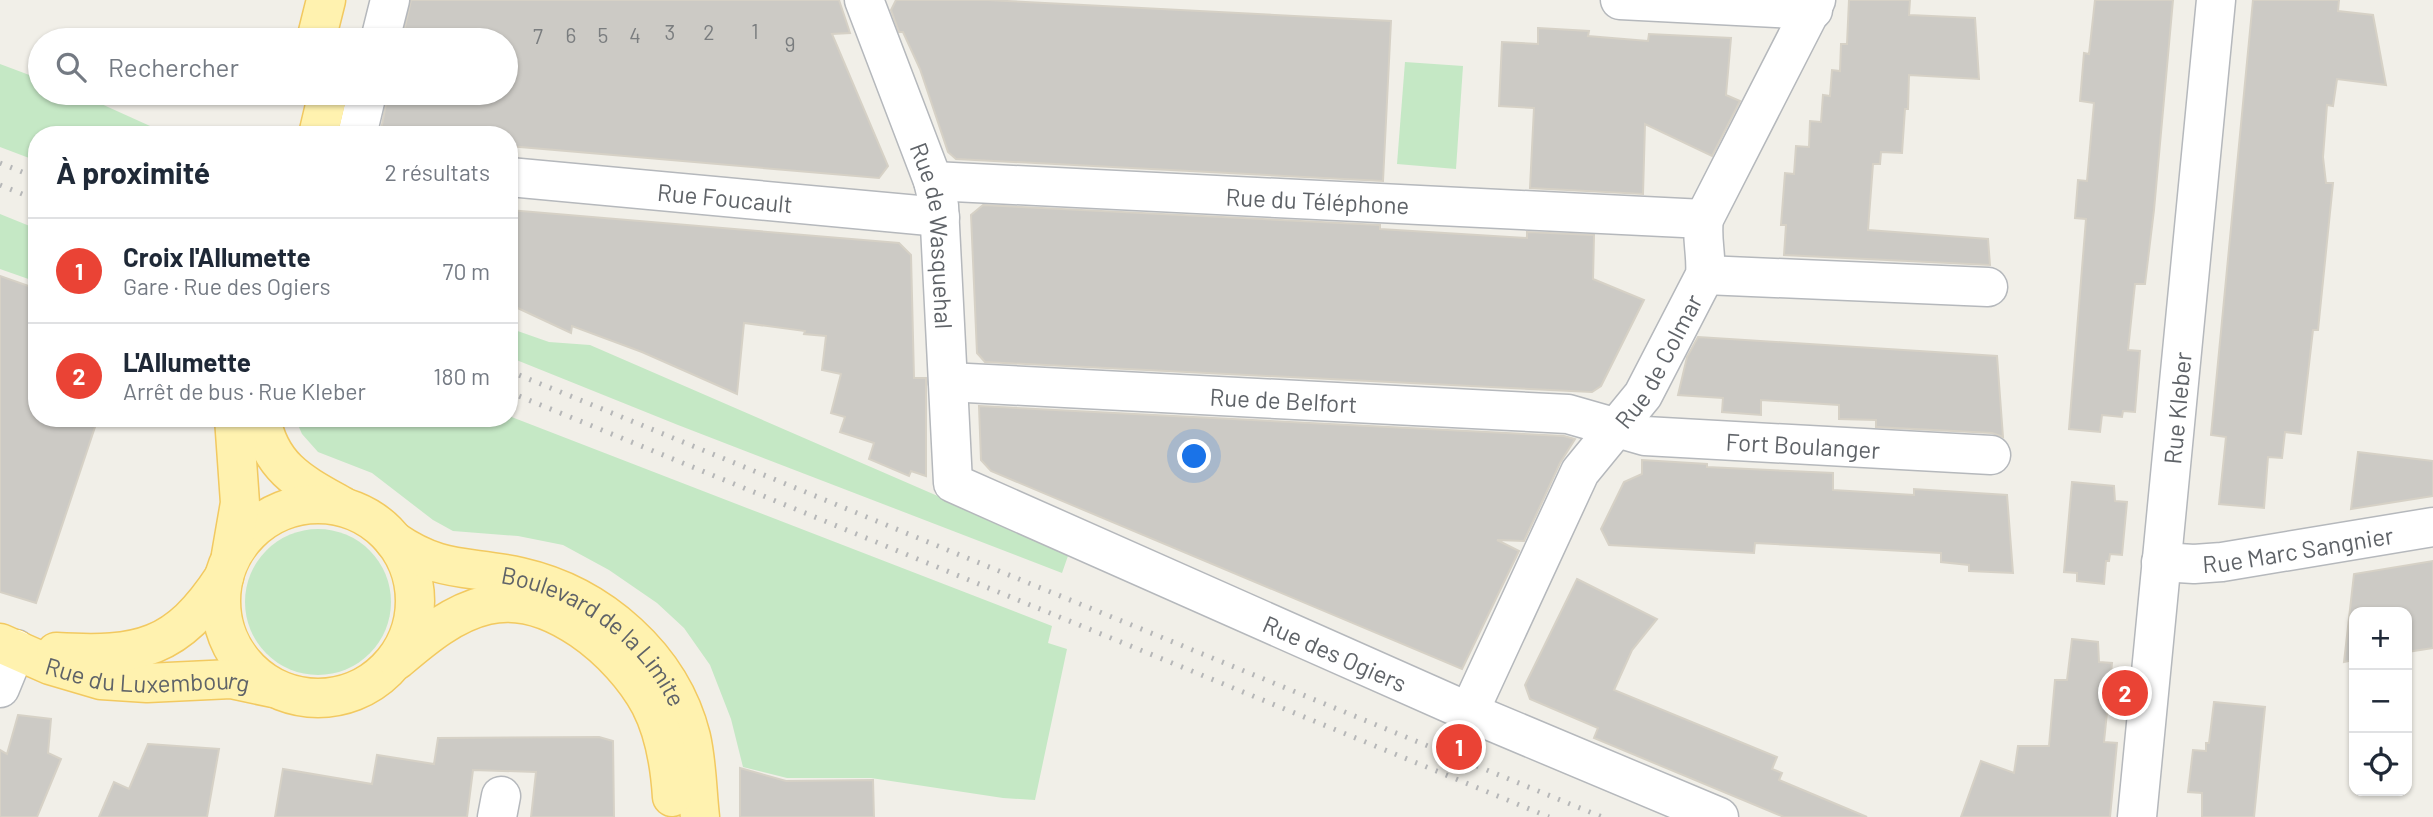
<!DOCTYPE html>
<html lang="fr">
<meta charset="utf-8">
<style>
:root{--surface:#fff;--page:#f2f2f3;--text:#1f2937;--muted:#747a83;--line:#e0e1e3;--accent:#ea4335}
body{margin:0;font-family:Barlow,sans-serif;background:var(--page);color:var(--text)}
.controls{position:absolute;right:21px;bottom:21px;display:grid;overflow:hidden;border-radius:14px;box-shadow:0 2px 5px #0004}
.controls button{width:63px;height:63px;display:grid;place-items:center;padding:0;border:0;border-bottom:2px solid var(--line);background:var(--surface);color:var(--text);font:35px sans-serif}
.you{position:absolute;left:1195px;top:457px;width:24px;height:24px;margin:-18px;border:5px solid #fff;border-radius:50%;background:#1a73e8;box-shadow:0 0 0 10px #1a73e833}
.badge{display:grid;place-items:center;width:46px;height:46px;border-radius:50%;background:var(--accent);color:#fff;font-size:23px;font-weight:700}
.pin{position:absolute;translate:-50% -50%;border:4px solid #fff;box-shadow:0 2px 7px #0006}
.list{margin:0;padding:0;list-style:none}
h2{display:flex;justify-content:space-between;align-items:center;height:91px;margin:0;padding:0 28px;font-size:30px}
h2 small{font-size:23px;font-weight:400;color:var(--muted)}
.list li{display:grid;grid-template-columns:46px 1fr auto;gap:21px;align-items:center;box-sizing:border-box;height:105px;padding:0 28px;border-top:2px solid var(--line)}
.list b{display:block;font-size:26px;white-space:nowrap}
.list p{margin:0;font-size:23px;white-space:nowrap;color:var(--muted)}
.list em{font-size:23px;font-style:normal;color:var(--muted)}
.icon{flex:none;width:38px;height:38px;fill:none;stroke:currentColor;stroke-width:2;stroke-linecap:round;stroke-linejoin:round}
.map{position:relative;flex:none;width:2433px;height:817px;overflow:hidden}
.search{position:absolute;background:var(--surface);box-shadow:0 2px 5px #0004;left:28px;top:28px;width:490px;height:77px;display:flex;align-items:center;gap:18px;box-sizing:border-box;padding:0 24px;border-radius:38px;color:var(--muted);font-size:26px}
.panel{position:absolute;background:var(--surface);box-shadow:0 2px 5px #0004;left:28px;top:126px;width:490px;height:301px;border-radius:28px}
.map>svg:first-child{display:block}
.green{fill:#c5e8c5}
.building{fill:#cccac5;stroke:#d6d1c6;stroke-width:2}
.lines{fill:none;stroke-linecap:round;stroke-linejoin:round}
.minor-casing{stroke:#b5b8bc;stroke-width:41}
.major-casing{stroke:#f2c960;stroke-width:41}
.minor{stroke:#fff;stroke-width:38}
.major{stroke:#fff2af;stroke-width:38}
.rail{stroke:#b6b7b8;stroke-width:5;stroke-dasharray:2 9;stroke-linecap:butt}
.labels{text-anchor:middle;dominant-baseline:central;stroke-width:6;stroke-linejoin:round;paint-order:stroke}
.number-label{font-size:21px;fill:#7a7d7f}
.street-label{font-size:24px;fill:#5f6368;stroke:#fff}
</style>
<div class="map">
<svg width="2433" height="817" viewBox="0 0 2433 817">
<rect width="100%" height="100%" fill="#f1efe8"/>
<!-- green -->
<g class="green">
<path d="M1405,62L1463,66L1456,169L1397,164Z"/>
<path d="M0,64L40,79V93H77L170,135H37V161L0,147Z"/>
<path d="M0,214L37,229V282L0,269Z"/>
<path d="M509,328L549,342L590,345L1069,553L1062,573L678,425L509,357Z"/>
<path d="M509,416L1052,626L1048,643L1067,649L1035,800L1003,798L871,778H787L743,767L731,719L710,665L684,628L657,603L609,570L563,545L518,536L453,531L433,520L372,473L318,452L302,434L295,418H509Z"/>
<circle cx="318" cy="602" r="73"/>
</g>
<!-- building -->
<g class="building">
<path d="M411,0H839L850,33L832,34L888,166L879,178L509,146V135H385L381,130L388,93H506V40H402Z"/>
<path d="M896,0H988L1391,21L1383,181L956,159L948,152L920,69L903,32H899L891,10Z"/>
<path d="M1849,0H1910L1909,15L1975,18L1979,79L1909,75L1908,109H1905L1902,153L1881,152L1880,164H1873L1868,230L1988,239L1990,265L1784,255L1786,225H1781L1785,173L1794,174L1796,146L1809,147L1810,121L1821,122L1823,95L1830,96L1832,70L1840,71L1841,44H1847Z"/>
<path d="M2095,0H2173L2154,210L2145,284H2135L2128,350L2140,351L2135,412L2123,411L2122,417L2102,415L2100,432L2069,429L2086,219L2075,218L2078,180L2087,181L2094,103L2080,101L2084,53L2089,54Z"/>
<path d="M2253,0H2339L2338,11L2373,15L2386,85L2337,79L2333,106L2327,105L2323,157L2326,183H2333L2318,330H2313L2301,434L2285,432L2282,458L2268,457L2264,508L2219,504L2226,437L2211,435Z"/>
<path d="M1538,28L1589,31L1588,36L1648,41L1649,34L1731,38L1726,95L1740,101L1712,156L1645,124L1643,194L1530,188L1534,108L1499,106L1502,42L1538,44Z"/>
<path d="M983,205L1380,225V229L1527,238V232L1594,235L1593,279L1644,300L1601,386L1592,392L985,362L977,353L971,215Z"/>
<path d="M509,210L899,243L911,255L914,378H926V476L911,471L909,476L869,459L874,443L840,432L845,417L831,413L841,374L822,370L826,336L804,334L805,331L744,323L737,394L642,352L572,326L571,333L509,304Z"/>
<path d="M0,276L37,289V418H98L36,603L0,592Z"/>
<path d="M1698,337L1997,356L2003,437L1992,433L1876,427V420L1839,419V405L1761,400V415L1722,412L1723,398L1678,395L1687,357Z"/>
<path d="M979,406L1564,436L1575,439L1560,463L1524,541L1497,540L1519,551L1462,669L991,471L981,460Z"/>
<path d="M2358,452L2433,461V496L2351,509Z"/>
<path d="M1642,460L1707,464V467L1833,473V490L1914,495V489L2007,495L2013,573L1969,571V565L1941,562V553L1755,543L1754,553L1609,545L1601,529L1624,482L1642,474Z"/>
<path d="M2072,482L2114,486L2115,501L2127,502L2122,555L2110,554L2109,561H2106L2104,584L2077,581V573L2064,572Z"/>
<path d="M2433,561V648L2407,652V612H2354V660L2344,662L2354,574Z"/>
<path d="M1577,579L1657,619L1632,650L1614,690L1777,757L1772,769L1782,773L1779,780L1867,817H1784L1594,738L1598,728L1530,699L1525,685Z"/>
<path d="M2072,639L2098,642L2099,662L2112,663L2104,742L2117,743L2110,817H1961L1981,761L2014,773L2018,746H2049L2055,680H2067Z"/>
<path d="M2214,702L2265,707L2254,817H2202V793L2188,792L2193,750L2206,751V743H2209Z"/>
<path d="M18,715L51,719L48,753L61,759L37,817H0V750L7,754Z"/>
<path d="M599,737L613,741L614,817H531L536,772L473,770L467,817H275L283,769L372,784L377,755L434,764L438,738Z"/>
<path d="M148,744L219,749L207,817H99L114,782L129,789Z"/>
<path d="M740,768L786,781L873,780L874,817H740Z"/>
</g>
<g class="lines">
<defs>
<g id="minor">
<path id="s1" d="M864,0L933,181L939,206L953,483L1469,712L1719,817"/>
<path d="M1620,0L1813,10"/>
<path d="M380,40L390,0"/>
<path d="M357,135L367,93"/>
<path id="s2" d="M509,177L940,217"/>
<path id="s3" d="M933,181L1704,219"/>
<path d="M1705,275L1988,287"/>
<path id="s4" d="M948,382L1568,414L1645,436L1991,455"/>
<path id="s5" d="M2161,562L2194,564L2222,562L2433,527"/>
<path d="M0,688L16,649"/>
<path id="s6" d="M1469,712L1580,472L1643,395L1705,275C1707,256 1701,238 1704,219L1816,0"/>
<path d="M497,817L501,796"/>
<path id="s7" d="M2137,817L2216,0"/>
</g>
<g id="major">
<path d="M316,40L326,0"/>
<path d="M318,135L328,93"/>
<path d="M261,418C270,468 301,483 342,506"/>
<circle cx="318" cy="601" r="97"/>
<path id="s8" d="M394,541C442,574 468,565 520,577C600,595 671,657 691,737C697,763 697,791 700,817"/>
<path d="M231,555L240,503L234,418"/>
<path id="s9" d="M0,643L50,665L101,680L147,683L231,679L273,688"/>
<path d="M56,652C140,657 177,649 224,577"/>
<path d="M397,660C423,638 452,613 487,605C550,590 622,652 650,704C665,733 670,765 672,797"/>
</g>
</defs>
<!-- minor casing -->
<use href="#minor" class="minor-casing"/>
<!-- major casing -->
<use href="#major" class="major-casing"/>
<!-- minor -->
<use href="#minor" class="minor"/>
<!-- major -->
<use href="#major" class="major"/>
<!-- rail -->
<g class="rail">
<path d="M0,163L37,178"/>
<path d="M0,185L37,200"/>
<path d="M509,371L1602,817"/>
<path d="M509,392L1549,817"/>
</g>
</g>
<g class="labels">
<!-- number labels -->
<g class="number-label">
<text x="755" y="30">1</text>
<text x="670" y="31">3</text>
<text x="709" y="31">2</text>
<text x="571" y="34">6</text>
<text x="603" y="34">5</text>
<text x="635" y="34">4</text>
<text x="538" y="35">7</text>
<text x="790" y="43">9</text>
</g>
<!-- street labels -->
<g class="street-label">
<text stroke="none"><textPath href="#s2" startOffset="217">Rue Foucault</textPath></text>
<text stroke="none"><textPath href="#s3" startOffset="385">Rue du Téléphone</textPath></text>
<text stroke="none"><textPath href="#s1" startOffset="248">Rue de Wasquehal</textPath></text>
<text stroke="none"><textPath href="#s6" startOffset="401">Rue de Colmar</textPath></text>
<text stroke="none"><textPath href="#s4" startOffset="336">Rue de Belfort</textPath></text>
<text stroke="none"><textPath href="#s7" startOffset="411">Rue Kleber</textPath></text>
<text stroke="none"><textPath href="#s4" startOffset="859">Fort Boulanger</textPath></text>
<text stroke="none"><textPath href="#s5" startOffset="138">Rue Marc Sangnier</textPath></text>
<text stroke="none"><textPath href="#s8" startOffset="229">Boulevard de la Limite</textPath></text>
<text stroke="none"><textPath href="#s1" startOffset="915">Rue des Ogiers</textPath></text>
<text stroke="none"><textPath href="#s9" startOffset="154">Rue du Luxembourg</textPath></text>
</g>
</g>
</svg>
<div class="controls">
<button>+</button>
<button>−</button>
<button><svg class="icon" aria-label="locate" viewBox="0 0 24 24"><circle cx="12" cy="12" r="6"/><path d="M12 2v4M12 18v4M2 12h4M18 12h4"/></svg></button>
</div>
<div class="you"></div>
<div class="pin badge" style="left:1459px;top:747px">1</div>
<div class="pin badge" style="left:2125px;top:693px">2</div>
<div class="search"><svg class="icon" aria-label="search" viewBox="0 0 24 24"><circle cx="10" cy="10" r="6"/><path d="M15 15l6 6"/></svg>Rechercher</div>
<section class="panel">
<h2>À proximité<small>2 résultats</small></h2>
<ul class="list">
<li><span class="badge">1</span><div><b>Croix l'Allumette</b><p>Gare · Rue des Ogiers</p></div><em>70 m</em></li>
<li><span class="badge">2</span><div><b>L'Allumette</b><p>Arrêt de bus · Rue Kleber</p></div><em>180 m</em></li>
</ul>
</section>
</div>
